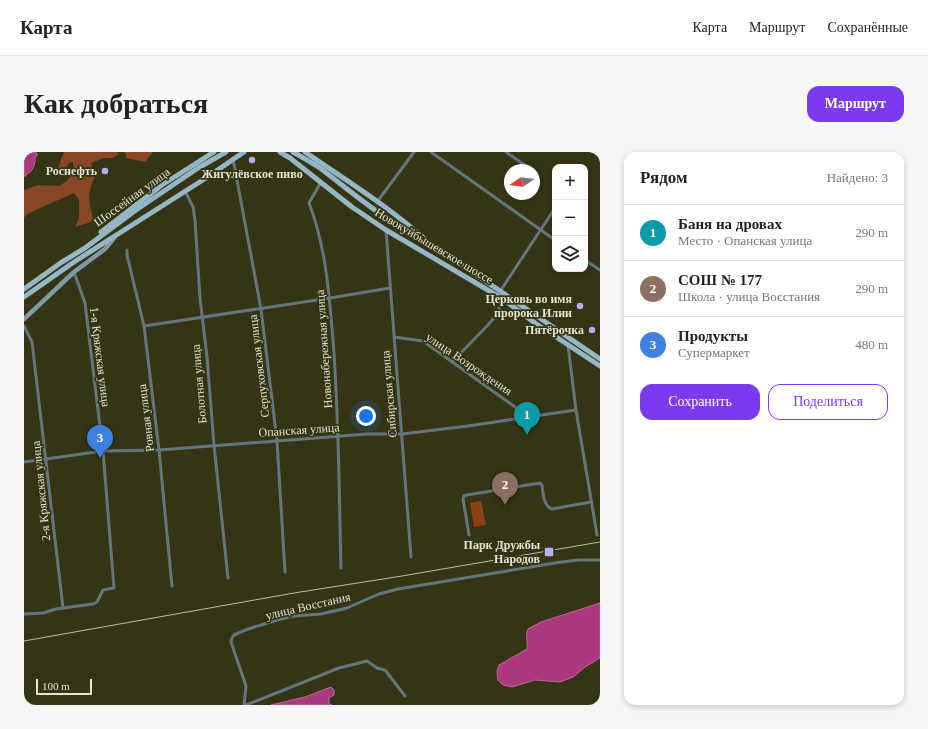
<!DOCTYPE html>
<html lang="ru">
<meta charset="utf-8">
<style>
:root{--surface:#fff;--page:#f6f6f6;--text:#222;--muted:#767676;--line:#e0e0e0;--accent:#7c3aed}
body{margin:0;font-family:Georgia,serif;background:var(--page);color:var(--text)}
.controls{position:absolute;right:12px;top:12px;display:grid;overflow:hidden;border-radius:8px;box-shadow:0 2px 6px #0003}
.controls button{width:36px;height:36px;display:grid;place-items:center;padding:0;border:0;border-bottom:1px solid var(--line);background:var(--surface);color:var(--text);font:20px sans-serif}
.compass{position:absolute;left:480px;top:12px;width:36px;height:36px;border-radius:50%;background:var(--surface);box-shadow:0 2px 6px #0003;rotate:257deg}
.scale{position:absolute;left:12px;bottom:10px;width:56px;box-sizing:border-box;padding-left:4px;border:2px solid #e3e3d0;border-top:0;font-size:11px;line-height:14px;white-space:nowrap;color:#e3e3d0;-webkit-text-stroke:3px #353414;paint-order:stroke}
.you{position:absolute;left:342px;top:264px;width:14px;height:14px;margin:-10px;border:3px solid #fff;border-radius:50%;background:#1a73e8;box-shadow:0 0 0 6px #1a73e833}
.badge{display:grid;place-items:center;width:26px;height:26px;border-radius:50%;background:var(--accent);color:#fff;font-size:13px;font-weight:700}
.pin{position:absolute;translate:-50% -33px;filter:drop-shadow(0 1px 2px #0008)}
.pin::after{content:'';position:absolute;top:21px;width:14px;height:12px;background:inherit;clip-path:polygon(0 0,100% 0,50% 100%)}
.list{margin:0;padding:0;list-style:none}
h2{display:flex;justify-content:space-between;align-items:center;height:52px;margin:0;padding:0 16px;font-size:17px}
h2 small{font-size:13px;font-weight:400;color:var(--muted)}
.list li{display:grid;grid-template-columns:26px 1fr auto;gap:12px;align-items:center;box-sizing:border-box;height:56px;padding:0 16px;border-top:1px solid var(--line)}
.list b{display:block;font-size:15px;white-space:nowrap}
.list p{margin:0;font-size:13px;white-space:nowrap;color:var(--muted)}
.list em{font-size:13px;font-style:normal;color:var(--muted)}
.actions{display:flex;gap:8px;padding:12px 16px}
.actions a{flex:1;padding:9px 0;border:1px solid var(--accent);border-radius:12px;text-align:center;font-size:14px;color:var(--accent)}
.actions .main{background:var(--accent);color:#fff}
.icon{flex:none;width:22px;height:22px;fill:none;stroke:currentColor;stroke-width:2;stroke-linecap:round;stroke-linejoin:round}
.map{position:relative;flex:none;width:576px;height:553px;overflow:hidden;border-radius:12px}
header{display:flex;align-items:center;gap:24px;box-sizing:border-box;height:56px;padding:0 20px;background:var(--surface);border-bottom:1px solid var(--line)}
header strong{font-size:19px}
nav{display:flex;gap:22px;margin-inline-start:auto;font-size:14px}
.intro{display:flex;align-items:center;justify-content:space-between;box-sizing:border-box;height:96px;padding:0 24px}
h1{margin:0;font-size:28px}
.button{padding:10px 18px;border-radius:12px;background:var(--accent);color:#fff;font-size:14px;font-weight:700}
main{display:flex;gap:24px;padding:0 24px}
aside{flex:1;background:var(--surface);border-radius:12px;box-shadow:0 2px 6px #0003}
.map>svg:first-child{display:block}
.green{fill:#8c4115}
.forest{fill:#874724}
.water{fill:#ac397d;stroke:#bc6c96}
.lines{fill:none;stroke-linecap:round;stroke-linejoin:round}
.minor{stroke:#64757c;stroke-width:3}
.secondary{stroke:#7f99a5;stroke-width:4.5}
.primary{stroke:#94b6c5;stroke-width:5}
.rail{stroke:#bebea8;stroke-width:1}
.poi-dot{fill:#b3adf9;stroke:#353414;stroke-width:1.5}
.labels{text-anchor:middle;dominant-baseline:central;stroke-width:3.5;stroke-linejoin:round;paint-order:stroke}
.poi-label{font-size:12px;font-weight:bold;fill:#e3e3d0;stroke:#353414;text-anchor:end}
.street-label{font-size:12px;fill:#e3e3d0;stroke:#353414}
</style>
<header>
<strong>Карта</strong>
<nav><a>Карта</a><a>Маршрут</a><a>Сохранённые</a></nav>
</header>
<div class="intro"><h1>Как добраться</h1><a class="button">Маршрут</a></div>
<main>
<div class="map">
<svg width="576" height="553" viewBox="0 0 576 553">
<rect width="100%" height="100%" fill="#353414"/>
<!-- green -->
<path class="green" d="M457,349L462,373L450,375L446,351Z"/>
<!-- forest -->
<g class="forest">
<path d="M40,0H93L95,2L89,6H80L67,11L71,25C62,43 65,51 70,69L51,75L55,67V48L50,41L3,62L0,66V38L14,33L35,34L43,29L50,19L49,10L45,11L39,22L33,21L37,7Z"/>
<path d="M100,0H129L121,10L102,6V2Z"/>
</g>
<!-- water -->
<g class="water">
<path d="M0,0L13,1V4L11,6C12,11 8,21 2,22V24H0Z"/>
<path d="M576,451V506L561,515L549,525L536,530L511,528L488,535L479,533L474,528L473,520L475,513L503,497C504,490 501,484 504,477L517,470Z"/>
<path d="M307,535L310,538V543L305,546V552L308,553H247L281,545Z"/>
</g>
<g class="lines">
<!-- minor -->
<g class="minor">
<path d="M407,0L531,88"/>
<path d="M482,0L502,14"/>
<path d="M208,8L210,12L237,157L253,289L261,420"/>
<path d="M297,30L285,51C302,95 305,141 309,188C315,264 315,340 317,416"/>
<path d="M161,39L169,55L171,68L176,146L183,205L190,293L204,426"/>
<path d="M353,50L390,0"/>
<path d="M362,78L387,405"/>
<path d="M103,98V103L120,174L135,298L148,434"/>
<path d="M561,108L576,118"/>
<path d="M477,138L531,56"/>
<path d="M0,174L8,190L39,456"/>
<path d="M120,174L306,146L366,136"/>
<path d="M370,185L399,189L505,265"/>
<path d="M544,193L552,258L573,383"/>
<path d="M428,210L464,173L473,162L479,147"/>
<path d="M0,310L79,299L135,298L253,289L343,282H378L444,274L552,258"/>
<path d="M445,383L439,347L440,344L443,343L516,331L518,333C519,340 519,354 528,357L567,350"/>
<path d="M0,462L19,461L32,457L69,452L73,450L79,438L90,436L79,299L61,151L50,120"/>
<path d="M220,553L222,534L207,490L208,486L210,483L224,477L257,467L271,464L297,462L323,456L355,442L374,437L537,410L555,408H576"/>
<path d="M222,553L315,516L343,509L353,516L361,518L381,544"/>
</g>
<!-- secondary -->
<path class="secondary" d="M0,167L50,120L81,97L90,86"/>
<!-- primary -->
<g class="primary">
<path d="M256,0L266,6L328,55L362,78L479,147L511,171L576,214"/>
<path d="M269,0C278,5 287,10 296,16C329,41 362,70 400,87"/>
<path d="M281,0C323,29 367,56 404,90L576,207"/>
<path d="M77,80L138,33L190,0"/>
<path d="M0,137L38,110L61,96L112,58L174,16L202,0"/>
<path d="M0,145L50,110L182,26L220,0"/>
</g>
<!-- rail -->
<path class="rail" d="M0,489L270,441L378,424L576,390"/>
</g>
<!-- markers -->
<g class="poi-dot">
<circle cx="228" cy="8" r="4"/>
<circle cx="81" cy="19" r="4"/>
<circle cx="556" cy="154" r="4"/>
<circle cx="568" cy="178" r="4"/>
<rect x="520" y="395" width="10" height="10" rx="2"/>
</g>
<g class="labels">
<!-- poi labels -->
<g class="poi-label">
<text x="73" y="19">Роснефть</text>
<text x="228" y="22" text-anchor="middle">Жигулёвское пиво</text>
<text x="548" y="147">Церковь во имя<tspan x="548" dy="14">пророка Илии</tspan></text>
<text x="560" y="178">Пятёрочка</text>
<text x="516" y="393">Парк Дружбы<tspan x="516" dy="14">Народов</tspan></text>
</g>
<!-- street labels -->
<g class="street-label">
<text transform="translate(108 45) rotate(-36)">Шоссейная улица</text>
<text transform="translate(410 94) rotate(31)">Новокуйбышевское шоссе</text>
<text transform="translate(300 197) rotate(-94)">Новонабережная улица</text>
<text transform="translate(76 205) rotate(83)">1-я Кряжская улица</text>
<text transform="translate(445 212) rotate(34)">улица Возрождения</text>
<text transform="translate(235 214) rotate(-97)">Серпуховская улица</text>
<text transform="translate(175 232) rotate(-95)">Болотная улица</text>
<text transform="translate(365 242) rotate(-95)">Сибирская улица</text>
<text transform="translate(122 266) rotate(-97)">Ровная улица</text>
<text transform="translate(275 278) rotate(-4)">Опанская улица</text>
<text transform="translate(17 339) rotate(-96)">2-я Кряжская улица</text>
<text transform="translate(284 454) rotate(-13)">улица Восстания</text>
</g>
</g>
</svg>
<div class="controls">
<button>+</button>
<button>−</button>
<button><svg class="icon" aria-label="layers" viewBox="0 0 24 24"><path d="M12 4l9 5-9 5-9-5zM3 14l9 5 9-5"/></svg></button>
</div>
<svg class="compass" viewBox="-18 -18 36 36"><path d="M0-13l5 13h-10z" fill="#e53935"/><path d="M0 13l5-13h-10z" fill="#767676"/></svg>
<div class="scale">100 m</div>
<div class="you"></div>
<div class="pin badge" style="left:503px;top:283px;background:#0f9aa8">1</div>
<div class="pin badge" style="left:481px;top:353px;background:#8d6e63">2</div>
<div class="pin badge" style="left:76px;top:306px;background:#3f7fe0">3</div>
</div>
<aside>
<h2>Рядом<small>Найдено: 3</small></h2>
<ul class="list">
<li><span class="badge" style="background:#0f9aa8">1</span><div><b>Баня на дровах</b><p>Место · Опанская улица</p></div><em>290 m</em></li>
<li><span class="badge" style="background:#8d6e63">2</span><div><b>СОШ № 177</b><p>Школа · улица Восстания</p></div><em>290 m</em></li>
<li><span class="badge" style="background:#3f7fe0">3</span><div><b>Продукты</b><p>Супермаркет</p></div><em>480 m</em></li>
</ul>
<div class="actions"><a class="main">Сохранить</a><a>Поделиться</a></div>
</aside>
</main>
